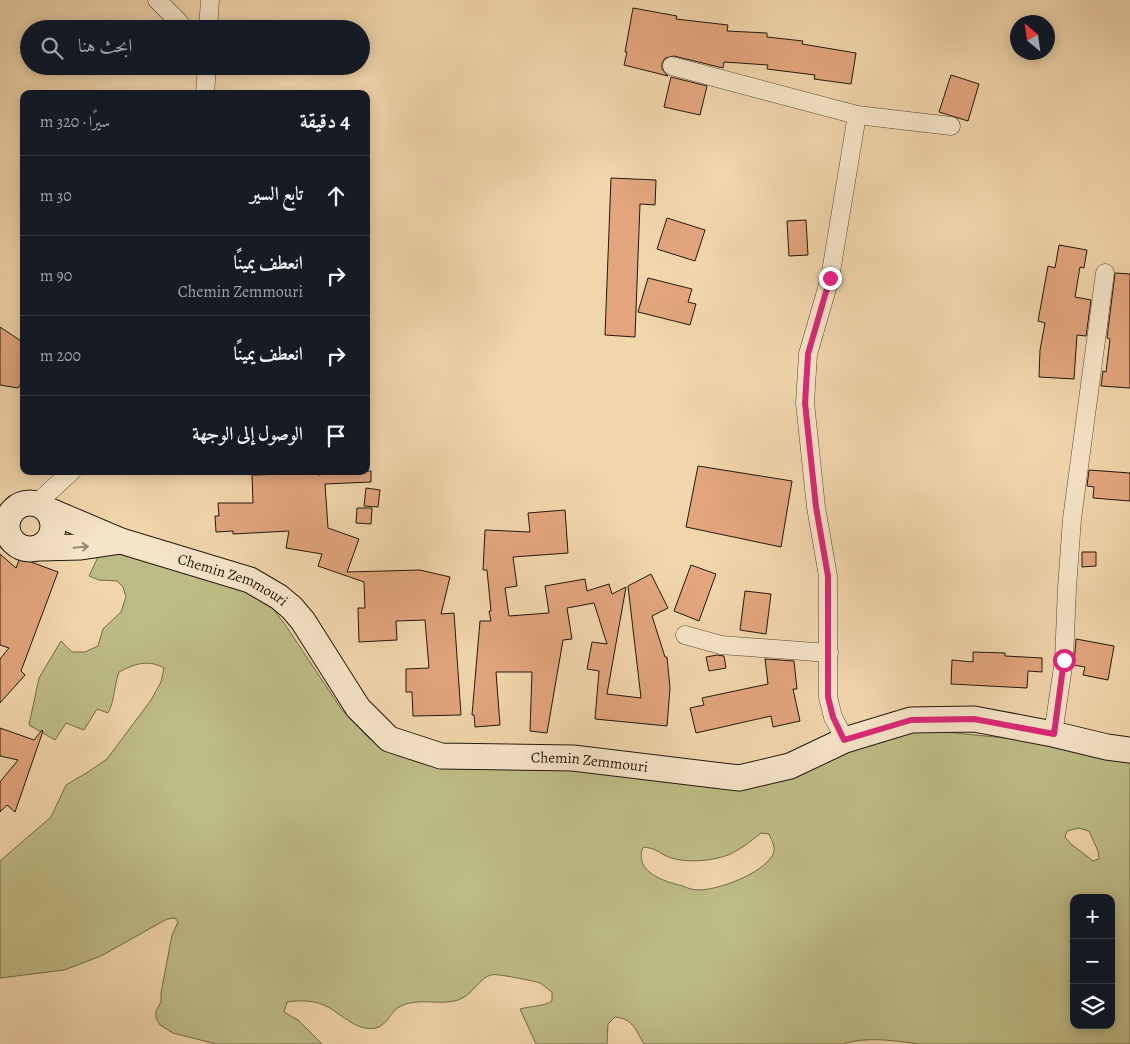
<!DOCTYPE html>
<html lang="ar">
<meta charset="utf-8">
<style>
:root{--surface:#171b24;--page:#20242c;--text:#f1f3f6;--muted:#9ea1a6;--line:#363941}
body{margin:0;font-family:Alegreya,Amiri,serif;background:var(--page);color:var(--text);direction:rtl}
.controls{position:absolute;right:15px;bottom:15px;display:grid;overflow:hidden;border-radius:10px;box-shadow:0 2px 12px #0003}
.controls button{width:45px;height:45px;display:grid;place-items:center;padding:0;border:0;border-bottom:1px solid var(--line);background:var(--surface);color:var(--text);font:25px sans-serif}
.compass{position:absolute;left:1010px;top:15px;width:45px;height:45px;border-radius:50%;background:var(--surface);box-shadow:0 2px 12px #0003;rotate:331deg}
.stop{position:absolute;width:15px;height:15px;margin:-11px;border:4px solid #db2777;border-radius:50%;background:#fff}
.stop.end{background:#db2777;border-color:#fff;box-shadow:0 1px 5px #0008}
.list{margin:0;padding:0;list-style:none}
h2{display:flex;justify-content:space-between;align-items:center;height:65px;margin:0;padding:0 20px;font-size:21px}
h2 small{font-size:16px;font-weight:400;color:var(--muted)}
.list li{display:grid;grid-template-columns:32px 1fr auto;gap:15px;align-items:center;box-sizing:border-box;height:80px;padding:0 20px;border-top:1px solid var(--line)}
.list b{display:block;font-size:19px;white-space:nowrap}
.list p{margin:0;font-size:16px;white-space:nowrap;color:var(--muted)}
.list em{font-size:16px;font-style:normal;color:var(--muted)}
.icon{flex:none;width:28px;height:28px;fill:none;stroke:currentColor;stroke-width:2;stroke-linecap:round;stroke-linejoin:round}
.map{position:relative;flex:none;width:1130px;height:1044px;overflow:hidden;direction:ltr}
.search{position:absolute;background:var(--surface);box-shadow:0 2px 12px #0003;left:20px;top:20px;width:350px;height:55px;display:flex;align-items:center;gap:12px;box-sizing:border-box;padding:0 18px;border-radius:28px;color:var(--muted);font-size:19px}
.panel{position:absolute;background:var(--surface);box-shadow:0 2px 12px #0003;left:20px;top:90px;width:350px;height:385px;border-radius:10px;direction:rtl}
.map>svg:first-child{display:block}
.green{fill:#bebc86;stroke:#706a49;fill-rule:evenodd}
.building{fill:#e2a57e;stroke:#21180c}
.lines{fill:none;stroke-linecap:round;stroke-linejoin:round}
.street-casing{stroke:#554734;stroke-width:19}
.secondary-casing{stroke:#21180c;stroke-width:27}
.street{stroke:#f6e4c8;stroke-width:18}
.secondary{stroke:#f6e4c8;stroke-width:25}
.oneway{stroke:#968873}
.route{stroke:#db2777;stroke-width:6}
.labels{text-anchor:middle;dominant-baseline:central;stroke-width:4.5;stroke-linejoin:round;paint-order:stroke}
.street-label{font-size:15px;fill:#21180c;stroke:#f6e4c8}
</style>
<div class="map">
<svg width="1130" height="1044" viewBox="0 0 1130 1044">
<rect width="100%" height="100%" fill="#f1d5ab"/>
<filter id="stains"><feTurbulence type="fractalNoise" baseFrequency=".004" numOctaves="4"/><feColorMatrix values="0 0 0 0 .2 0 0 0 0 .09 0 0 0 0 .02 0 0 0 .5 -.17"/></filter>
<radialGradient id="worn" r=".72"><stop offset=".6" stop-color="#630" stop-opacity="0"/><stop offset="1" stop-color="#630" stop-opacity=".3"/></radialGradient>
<!-- green -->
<path class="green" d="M100,553L123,554L180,568L256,595L271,606L286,626L342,710L370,739L397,755L417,761L658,776L700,783L916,729L1054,743L1130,757V1044H920C895,1041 868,1036 843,1044H644C635,1029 633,1019 615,1017L608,1024L607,1044H536L520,1009C531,1006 542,1007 552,1001V992C548,990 544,985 540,983C534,981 496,973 491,975C480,977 473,995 458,1000C440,1006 419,997 401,1006C390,1011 388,1025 376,1028C358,1032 342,1015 328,1007C315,1000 301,1000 287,1002L284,1012L298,1020L322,1044H216L173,1033L160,1025L156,1018V1011L161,1002V993L172,935L178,922L175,918L167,919L101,956L64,970L0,978V861L51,817L66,785L88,772L107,759L151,700L161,682L164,668C148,659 134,664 119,672C114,685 115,700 108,713L97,709L84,730L66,723L55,740L29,725L39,678L61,641L72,652H85L98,646L103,629L121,612L126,597L123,587L117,581L99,580L89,576ZM1079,828L1089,831L1098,851L1099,859L1093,861L1071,844L1065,837L1067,831ZM761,833L769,834C772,841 777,849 772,856C761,874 719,890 698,890C693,890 687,888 683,886C665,882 633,872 643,847C657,848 660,854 671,858C688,863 712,861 728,855C740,850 751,841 761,833ZM1074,898H1111V1025H1074Z"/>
<!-- building -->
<g class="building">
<path d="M633,8L677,16L676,19L728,25L727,31L767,33V37L803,41L802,44L856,53L851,84L814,79L815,75L767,69L768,65L724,62L723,68L674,56L665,58L662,63V69L668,76L624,65L627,52H625Z"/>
<path d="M951,75L979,84L968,121L939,112Z"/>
<path d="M671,77L707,86L700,115L664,107Z"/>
<path d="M611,178L656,180L655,205L640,204L635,337L605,335Z"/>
<path d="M667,218L705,230L695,261L657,249Z"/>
<path d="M806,220L808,255L789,256L787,221Z"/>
<path d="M1059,245L1087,250L1084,268L1080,267L1075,297L1091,300L1086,336L1077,335L1074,379L1039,377L1040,350L1045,323L1038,321L1048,266L1055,268Z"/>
<path d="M1115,273L1130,274V388L1101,386L1103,371L1106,372L1110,339L1107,338Z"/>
<path d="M648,278L692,289L688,302L696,304L690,325L638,312Z"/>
<path d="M0,327L24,343V379L18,388L0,385Z"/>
<path d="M698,466L792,481L781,547L686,527Z"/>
<path d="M1089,470L1130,473V501L1093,498L1094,487L1087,486Z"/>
<path d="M288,471L320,475V471H371V482L325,484L328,528L359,539L347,572L420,570L450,577L441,614L454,613L461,715L413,716L412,692H406V669L429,668L425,620L396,621L397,640L359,642L358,608H365L364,582L318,566L322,554L286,548L289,531L233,534V531L216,532L215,516H219L218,503H253L252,475L288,474Z"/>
<path d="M366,488L380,490L378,507L364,506Z"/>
<path d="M357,508H372L371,524L356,523Z"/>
<path d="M565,510L568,553L513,557L517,586L505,588L509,616L549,613L545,586L585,579L587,591L609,584L612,594L626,587L607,694L641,698L628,586L651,574L668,608L652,616L665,657H667L670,688L667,726L595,719L599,671L587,669L592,642L607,644L594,603L567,608L572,639L563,640L547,733L530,731L532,672H496L500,725L475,727L474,715H472L480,621H491L489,611H491L487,570H483L485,530L530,532L528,513Z"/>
<path d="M1082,552H1096V566L1082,567Z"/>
<path d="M0,554L16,568L20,558L58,572L21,671L25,675L0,703V659L9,648L0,645Z"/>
<path d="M691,565L716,574L699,621L674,611Z"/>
<path d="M745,591L771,594L766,634L740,630Z"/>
<path d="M1076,639L1114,646L1108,680L1083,675L1085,667L1074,665Z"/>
<path d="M973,652L1005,653V656L1042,658V672L1028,671L1027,688L951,684L952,660L973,662Z"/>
<path d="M717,655L724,656L726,668L709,671L706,657Z"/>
<path d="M765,659L794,661L797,689H793L800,721L773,727L771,716L696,733L690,708L704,705L702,698L768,684Z"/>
<path d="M0,728L34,740L42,730L43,731L15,812L7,805L0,812V782L18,760L0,756Z"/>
</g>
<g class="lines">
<defs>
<g id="street">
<path d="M157,0L178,21L184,29"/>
<path d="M208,29L210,0"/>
<path d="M672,66L857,115L951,126"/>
<path d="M205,94L207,66"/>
<path d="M37,503L72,471"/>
<path d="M685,635L721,645L829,653"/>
<path d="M1053,734L1064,660L1067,588L1072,519L1105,273"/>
<path d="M845,740L833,717L828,697V576L816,507L805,403L808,354L830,278L857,115"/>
</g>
<g id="secondary">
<circle cx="30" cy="526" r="23"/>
<path id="s1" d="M48,510L121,541L250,580L279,597L292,608L303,621L358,708L389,739L441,756L573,758L739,778L790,766L845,740L911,720L974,719L1053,734L1107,747L1130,750"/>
<path d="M40,548L81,547L121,541"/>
</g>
</defs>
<!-- street casing -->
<use href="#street" class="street-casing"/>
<!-- secondary casing -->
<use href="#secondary" class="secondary-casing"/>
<!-- street -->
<use href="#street" class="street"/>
<!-- secondary -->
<use href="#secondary" class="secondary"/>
</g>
<!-- one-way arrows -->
<defs><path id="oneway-shaft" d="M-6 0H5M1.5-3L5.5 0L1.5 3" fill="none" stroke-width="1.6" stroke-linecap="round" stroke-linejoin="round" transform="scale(1.25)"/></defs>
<use class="oneway" href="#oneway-shaft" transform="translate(81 547) rotate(-5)"/>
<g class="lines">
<!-- route -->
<path class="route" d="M830,278L808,354L805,403L816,507L828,576V697L833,717L844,740L911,720L974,719L1054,734L1064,660"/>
</g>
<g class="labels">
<!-- street labels -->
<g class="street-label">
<text stroke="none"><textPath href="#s1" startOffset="198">Chemin Zemmouri</textPath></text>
<text stroke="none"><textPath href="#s1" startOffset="632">Chemin Zemmouri</textPath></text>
</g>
</g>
<rect width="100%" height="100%" filter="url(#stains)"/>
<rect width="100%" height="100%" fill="url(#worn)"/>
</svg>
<div class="controls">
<button>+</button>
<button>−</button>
<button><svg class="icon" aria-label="layers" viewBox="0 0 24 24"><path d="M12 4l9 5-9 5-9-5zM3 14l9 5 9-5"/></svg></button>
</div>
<svg class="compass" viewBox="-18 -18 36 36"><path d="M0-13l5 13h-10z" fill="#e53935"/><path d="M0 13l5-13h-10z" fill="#9ea1a6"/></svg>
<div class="stop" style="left:1064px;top:660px"></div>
<div class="stop end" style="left:830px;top:278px"></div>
<div class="search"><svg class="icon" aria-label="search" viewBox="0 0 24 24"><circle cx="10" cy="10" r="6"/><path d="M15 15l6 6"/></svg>ابحث هنا</div>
<section class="panel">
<h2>4 دقيقة<small>سيرًا · 320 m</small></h2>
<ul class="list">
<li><svg class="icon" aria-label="ahead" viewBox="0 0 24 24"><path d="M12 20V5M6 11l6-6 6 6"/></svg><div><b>تابع السير</b></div><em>30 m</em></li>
<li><svg class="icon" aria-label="right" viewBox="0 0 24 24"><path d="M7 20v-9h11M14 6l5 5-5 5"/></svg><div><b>انعطف يمينًا</b><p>Chemin Zemmouri</p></div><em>90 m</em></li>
<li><svg class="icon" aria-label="right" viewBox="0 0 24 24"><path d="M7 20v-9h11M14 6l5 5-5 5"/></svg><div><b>انعطف يمينًا</b></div><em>200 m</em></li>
<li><svg class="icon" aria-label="arrive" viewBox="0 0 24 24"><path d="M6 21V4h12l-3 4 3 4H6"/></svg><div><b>الوصول إلى الوجهة</b></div></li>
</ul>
</section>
</div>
